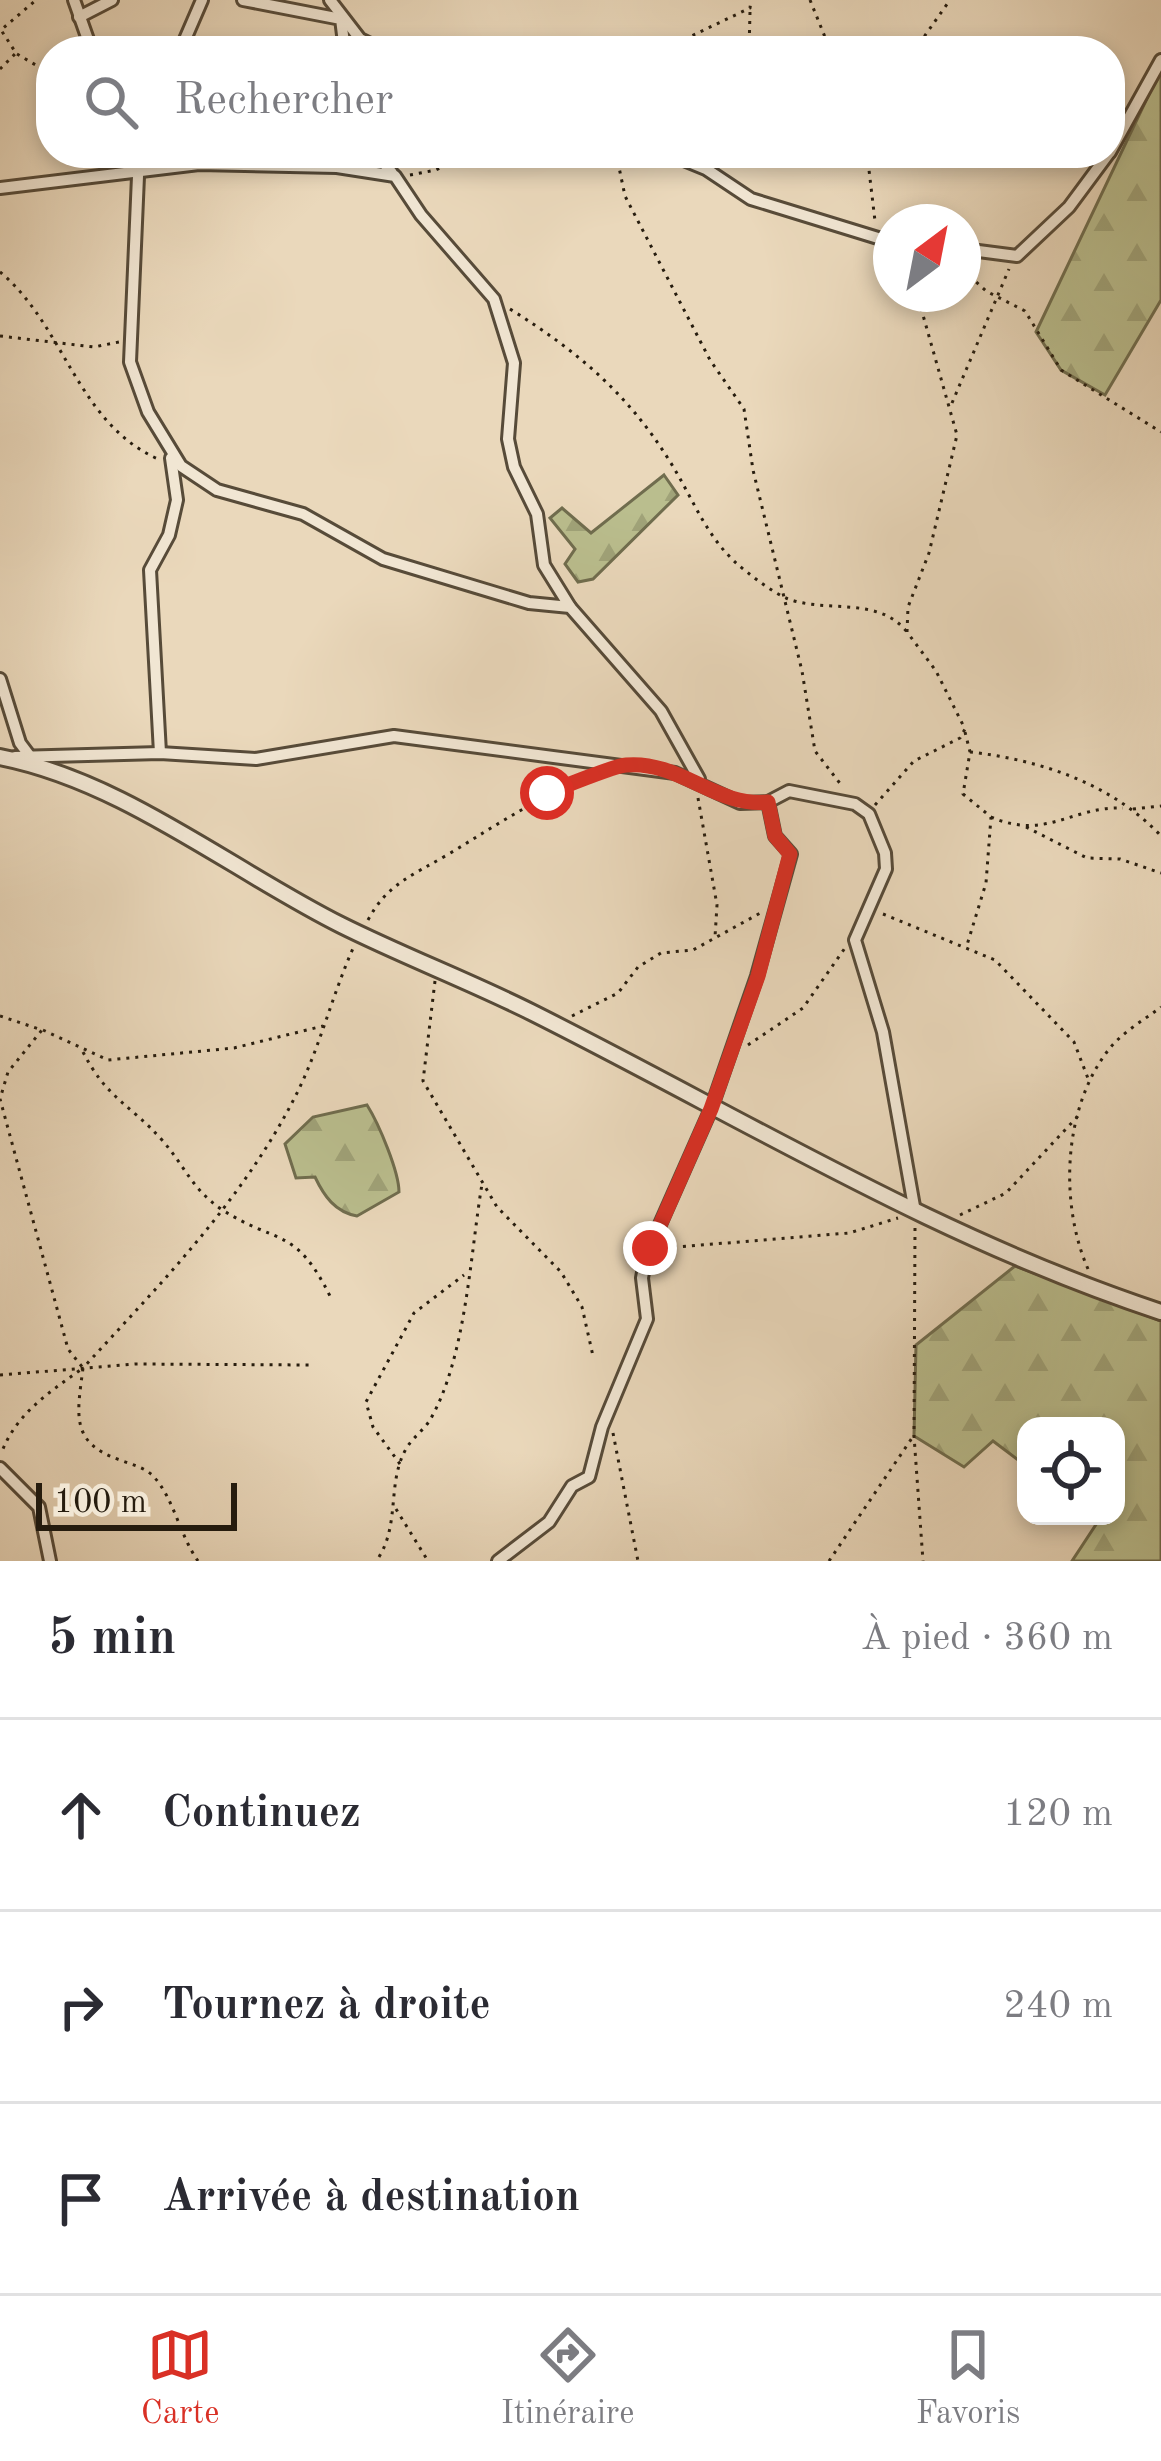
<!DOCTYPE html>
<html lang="fr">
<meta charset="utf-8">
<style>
:root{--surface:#fff;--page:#f2f2f3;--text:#2b2b33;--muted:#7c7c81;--line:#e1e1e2;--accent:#d93025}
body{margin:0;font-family:"Old Standard TT",serif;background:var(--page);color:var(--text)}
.controls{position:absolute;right:36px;bottom:36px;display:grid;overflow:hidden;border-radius:24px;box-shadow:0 6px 18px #0003}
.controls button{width:108px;height:108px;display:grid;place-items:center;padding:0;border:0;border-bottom:3px solid var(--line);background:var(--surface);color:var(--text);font:60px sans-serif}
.compass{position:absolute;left:873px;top:204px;width:108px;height:108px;border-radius:50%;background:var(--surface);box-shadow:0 6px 18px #0003;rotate:32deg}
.scale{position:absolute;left:36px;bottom:30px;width:201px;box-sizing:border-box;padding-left:12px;border:6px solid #261c0e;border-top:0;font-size:33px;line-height:42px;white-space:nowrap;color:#261c0e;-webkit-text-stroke:9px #f1e6d3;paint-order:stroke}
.stop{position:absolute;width:36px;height:36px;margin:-27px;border:9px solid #d93025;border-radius:50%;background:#fff}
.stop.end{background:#d93025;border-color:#fff;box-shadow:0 3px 12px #0008}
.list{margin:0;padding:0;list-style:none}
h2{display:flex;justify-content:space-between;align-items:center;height:156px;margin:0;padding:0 48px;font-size:51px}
h2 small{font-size:39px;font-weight:400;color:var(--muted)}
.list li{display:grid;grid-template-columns:78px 1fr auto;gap:36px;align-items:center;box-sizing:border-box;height:192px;padding:0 48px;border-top:3px solid var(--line)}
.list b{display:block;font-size:45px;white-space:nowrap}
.list em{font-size:39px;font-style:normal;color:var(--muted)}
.icon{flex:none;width:66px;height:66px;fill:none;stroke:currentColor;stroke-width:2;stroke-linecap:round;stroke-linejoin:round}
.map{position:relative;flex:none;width:1161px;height:1561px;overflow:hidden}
.search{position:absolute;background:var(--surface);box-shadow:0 6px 18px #0003;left:36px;right:36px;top:36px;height:132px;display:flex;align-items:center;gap:30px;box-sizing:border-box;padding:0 42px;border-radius:48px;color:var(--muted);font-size:45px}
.sheet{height:732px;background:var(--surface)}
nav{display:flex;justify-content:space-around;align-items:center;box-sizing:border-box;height:168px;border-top:3px solid var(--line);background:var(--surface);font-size:33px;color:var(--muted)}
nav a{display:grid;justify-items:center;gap:6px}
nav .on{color:var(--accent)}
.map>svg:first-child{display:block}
.forest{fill:url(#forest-firs);stroke:#706d4e;stroke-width:3}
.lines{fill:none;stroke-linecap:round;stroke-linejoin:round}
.minor-casing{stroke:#574b39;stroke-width:16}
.tertiary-casing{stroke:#574b39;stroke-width:20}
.path{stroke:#261c0e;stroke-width:3;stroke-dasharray:3 6;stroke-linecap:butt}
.minor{stroke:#f1e6d3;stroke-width:10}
.tertiary{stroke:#f1e6d3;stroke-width:14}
.route{stroke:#d93025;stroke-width:15}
</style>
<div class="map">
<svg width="1161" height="1561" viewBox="0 0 1161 1561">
<defs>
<pattern id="forest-firs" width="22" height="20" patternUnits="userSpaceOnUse" patternTransform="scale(3)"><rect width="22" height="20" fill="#babe8e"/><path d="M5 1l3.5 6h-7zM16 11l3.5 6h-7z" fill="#a0a379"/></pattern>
</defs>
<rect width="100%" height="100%" fill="#ead8bb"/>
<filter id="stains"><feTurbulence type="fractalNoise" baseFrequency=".00167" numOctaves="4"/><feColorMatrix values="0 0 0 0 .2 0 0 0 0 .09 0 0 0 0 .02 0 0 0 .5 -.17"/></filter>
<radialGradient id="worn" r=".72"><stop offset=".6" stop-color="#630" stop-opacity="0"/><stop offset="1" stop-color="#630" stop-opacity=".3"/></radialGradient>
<!-- forest -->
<g class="forest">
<path d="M1161,69V300L1105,395L1061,370L1036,332Z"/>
<path d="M664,475L678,495L593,579L578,582L565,564L575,549L550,518L562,508L591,533Z"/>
<path d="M367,1105C379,1124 399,1172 399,1192L357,1216C335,1212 324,1196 315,1177L296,1178L285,1144L313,1117Z"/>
<path d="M1015,1266L1161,1321V1561H1072L1097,1523L1090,1516H1116V1426H1026V1466L993,1441L964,1467L914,1436L916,1345Z"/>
</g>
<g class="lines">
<defs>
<g id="minor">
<path d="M74,0L92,51"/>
<path d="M243,0L341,19L345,51"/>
<path d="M330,0L360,39L384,51"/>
<path d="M79,17L112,0"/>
<path d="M180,51L202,0"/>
<path d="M1110,152L1161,60"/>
<path d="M139,153L130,362L148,412L181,466L217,490L303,514L383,559L529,603L570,607L661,711L699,779"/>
<path d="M375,153L392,173"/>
<path d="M667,153L706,169L751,199L891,242"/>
<path d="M0,188L199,164L337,167L395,176L421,215L494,299L514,363L508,439L514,467L537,514L544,565L570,607"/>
<path d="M963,249L1017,256L1069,207L1109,153"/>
<path d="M0,679L20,743L32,759"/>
<path d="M160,753L150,570L169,535L177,500L171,458"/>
<path d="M15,757L160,753L256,759L394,736L675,773L740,803L768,802L789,791L855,804L869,814L885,853L886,869L855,940L883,1032L915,1212"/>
<path d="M0,1468L39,1507L50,1561"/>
<path d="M498,1561L549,1522L572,1486L589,1477L602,1427L647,1319L642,1278L646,1256L711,1109L757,976L791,854L775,836L768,802"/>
</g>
<path id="tertiary" d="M0,757C123,781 231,870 341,925C403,956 469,981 531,1012C741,1117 936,1238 1161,1312"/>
</defs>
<!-- minor casing -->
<use href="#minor" class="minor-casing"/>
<!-- tertiary casing -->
<use href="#tertiary" class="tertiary-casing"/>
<!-- path -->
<g class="path">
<path d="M810,0L827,42L821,51"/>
<path d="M660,51L750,8L751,0"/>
<path d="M749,51L750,12"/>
<path d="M914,51L950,0"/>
<path d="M17,54L51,74"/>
<path d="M0,69L16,53L1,30L36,0"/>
<path d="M616,153L625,196L710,360L744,409L753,470L802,671L815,751L842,786"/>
<path d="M867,153L875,221"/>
<path d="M410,175L436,170L469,153"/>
<path d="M963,270L986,291L1025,311L1061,370L1161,432"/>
<path d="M0,272C65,326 77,423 158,459"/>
<path d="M510,309C577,351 627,393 669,460C695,501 707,542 747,572C758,581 773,592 786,598C824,614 878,595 907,632"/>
<path d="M0,336L94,347L119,342"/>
<path d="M952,403L1009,269"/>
<path d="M965,732L970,752L963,794L991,817L986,883L967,945"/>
<path d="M970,752C1040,760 1111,783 1161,836"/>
<path d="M698,798L717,905L715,937"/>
<path d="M875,805L914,761L960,738L965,729L936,671L907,632L908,607L929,553L957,435L917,294"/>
<path d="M1133,809L1161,806"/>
<path d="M991,817C1046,841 1072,806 1123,808"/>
<path d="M1026,827L1087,858L1120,859L1161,873"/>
<path d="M883,914L995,960L1074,1042L1089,1081"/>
<path d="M368,920C387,884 413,875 447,855C499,824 541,793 599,777"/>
<path d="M435,981L423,1081L497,1207L561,1272L582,1307L593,1356"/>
<path d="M0,1016L42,1030L8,1072L0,1099L68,1349L83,1368C50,1392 16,1413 1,1454"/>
<path d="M572,1016L618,993L638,967L661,953L693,950L764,911"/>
<path d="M43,1030L108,1060L234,1048L323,1026"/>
<path d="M748,1045L803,1008L845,948"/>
<path d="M83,1052C107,1099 130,1104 162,1140C184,1165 192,1189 221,1209C278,1246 295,1225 331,1298"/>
<path d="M960,1215L1006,1193L1079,1115"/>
<path d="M915,1228L914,1436L923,1561"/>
<path d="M665,1248L849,1233L898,1218"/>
<path d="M1088,1269C1059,1203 1063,1106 1110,1048C1124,1031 1144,1020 1161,1007"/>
<path d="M0,1375L136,1364L312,1365"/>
<path d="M613,1433L638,1561"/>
<path d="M400,1464L373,1427L366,1402L414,1313L464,1275"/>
<path d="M396,1509L428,1561"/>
<path d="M379,1557C400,1523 387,1482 406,1449C412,1438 423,1431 430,1420C466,1358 470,1256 482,1184"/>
<path d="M198,1561C180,1536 174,1499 154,1477C145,1467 132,1465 120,1460C70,1443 77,1415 83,1368C163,1281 245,1198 298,1091C321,1044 333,992 355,944"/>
<path d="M829,1561L912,1438"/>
</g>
<!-- minor -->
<use href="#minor" class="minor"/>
<!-- tertiary -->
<use href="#tertiary" class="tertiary"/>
</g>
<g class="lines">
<!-- route -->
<path class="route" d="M547,793C563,787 613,766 626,765C679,760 717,808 768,802L775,836L790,854L758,976L711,1109L650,1248"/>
</g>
<rect width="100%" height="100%" filter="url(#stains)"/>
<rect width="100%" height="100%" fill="url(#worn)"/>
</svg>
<div class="controls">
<button><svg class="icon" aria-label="locate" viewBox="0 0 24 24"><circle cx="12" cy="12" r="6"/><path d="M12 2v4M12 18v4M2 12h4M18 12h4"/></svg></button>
</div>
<svg class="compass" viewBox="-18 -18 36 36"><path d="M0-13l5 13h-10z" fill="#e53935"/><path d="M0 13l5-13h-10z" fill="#7c7c81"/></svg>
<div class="scale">100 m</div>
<div class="stop" style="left:547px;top:793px"></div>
<div class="stop end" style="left:650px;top:1248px"></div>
<div class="search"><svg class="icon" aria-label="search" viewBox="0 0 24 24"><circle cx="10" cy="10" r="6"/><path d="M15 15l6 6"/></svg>Rechercher</div>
</div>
<section class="sheet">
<h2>5 min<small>À pied · 360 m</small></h2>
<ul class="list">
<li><svg class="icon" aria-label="ahead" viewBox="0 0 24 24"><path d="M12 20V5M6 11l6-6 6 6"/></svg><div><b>Continuez</b></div><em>120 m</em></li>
<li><svg class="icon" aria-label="right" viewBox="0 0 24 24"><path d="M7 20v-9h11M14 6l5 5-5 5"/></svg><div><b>Tournez à droite</b></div><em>240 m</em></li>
<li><svg class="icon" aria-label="arrive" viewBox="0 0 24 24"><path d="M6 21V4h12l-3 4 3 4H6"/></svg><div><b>Arrivée à destination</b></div></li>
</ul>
</section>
<nav>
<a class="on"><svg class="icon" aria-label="map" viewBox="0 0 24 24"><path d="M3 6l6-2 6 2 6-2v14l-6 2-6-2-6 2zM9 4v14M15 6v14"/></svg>Carte</a>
<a><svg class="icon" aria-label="directions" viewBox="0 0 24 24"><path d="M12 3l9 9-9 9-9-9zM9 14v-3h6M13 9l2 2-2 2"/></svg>Itinéraire</a>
<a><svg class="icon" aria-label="saved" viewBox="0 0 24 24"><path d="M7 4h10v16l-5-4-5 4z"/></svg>Favoris</a>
</nav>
